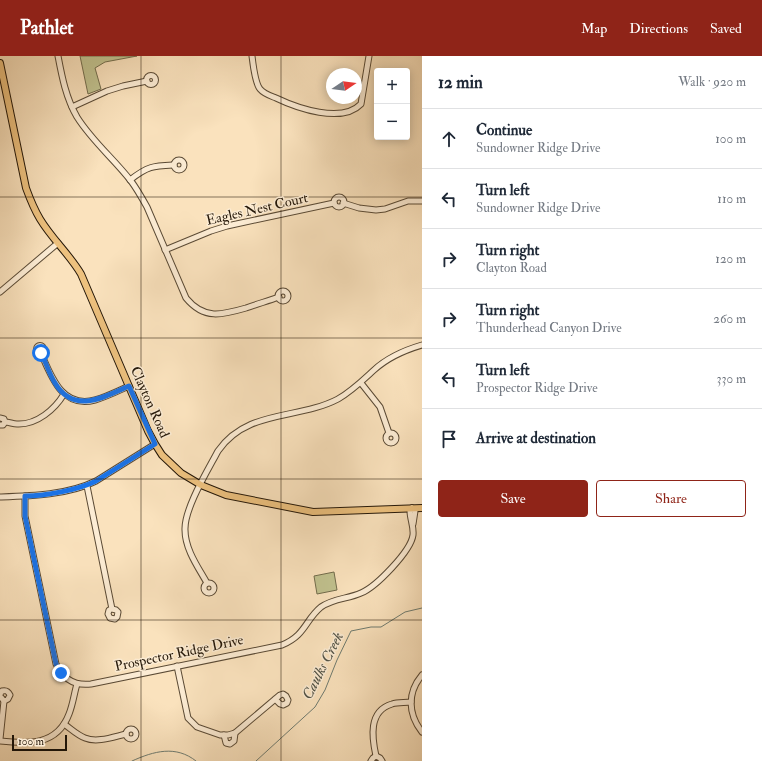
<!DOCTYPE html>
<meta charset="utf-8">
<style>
:root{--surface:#fff;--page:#f2f2f3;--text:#1f2937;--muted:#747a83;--line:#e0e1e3;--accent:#8f2418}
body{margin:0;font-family:"IM FELL Double Pica",serif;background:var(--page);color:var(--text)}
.controls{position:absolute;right:12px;top:12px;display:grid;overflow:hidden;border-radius:4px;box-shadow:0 2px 10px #0003}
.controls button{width:36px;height:36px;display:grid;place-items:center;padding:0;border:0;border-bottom:1px solid var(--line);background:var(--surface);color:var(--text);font:20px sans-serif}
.compass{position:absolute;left:326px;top:12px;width:36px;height:36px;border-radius:50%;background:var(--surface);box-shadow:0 2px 10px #0003;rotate:77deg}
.scale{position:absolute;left:12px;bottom:10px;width:55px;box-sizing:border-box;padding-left:4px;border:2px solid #241708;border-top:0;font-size:11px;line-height:14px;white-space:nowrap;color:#241708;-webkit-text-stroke:3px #fcecd4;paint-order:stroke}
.stop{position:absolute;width:12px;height:12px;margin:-9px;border:3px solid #1a73e8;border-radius:50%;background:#fff}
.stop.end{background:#1a73e8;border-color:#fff;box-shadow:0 1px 4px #0008}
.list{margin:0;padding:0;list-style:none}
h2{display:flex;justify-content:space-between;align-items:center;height:52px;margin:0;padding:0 16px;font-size:17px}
h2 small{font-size:13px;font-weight:400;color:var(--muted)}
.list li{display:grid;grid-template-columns:26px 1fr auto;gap:12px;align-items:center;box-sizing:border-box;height:60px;padding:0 16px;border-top:1px solid var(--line)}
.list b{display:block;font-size:15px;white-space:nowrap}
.list p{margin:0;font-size:13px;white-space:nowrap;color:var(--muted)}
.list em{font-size:13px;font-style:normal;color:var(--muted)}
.actions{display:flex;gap:8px;padding:12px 16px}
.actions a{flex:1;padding:9px 0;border:1px solid var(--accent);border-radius:4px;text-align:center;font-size:14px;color:var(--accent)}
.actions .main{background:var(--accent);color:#fff}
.icon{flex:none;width:22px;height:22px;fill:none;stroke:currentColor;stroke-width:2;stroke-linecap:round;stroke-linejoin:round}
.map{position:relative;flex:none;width:422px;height:705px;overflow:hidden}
header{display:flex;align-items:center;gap:24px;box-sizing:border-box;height:56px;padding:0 20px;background:var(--accent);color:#fff}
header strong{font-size:19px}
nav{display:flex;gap:22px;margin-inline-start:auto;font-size:14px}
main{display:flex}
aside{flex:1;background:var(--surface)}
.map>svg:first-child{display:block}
.green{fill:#c1c28f;stroke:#726c4c}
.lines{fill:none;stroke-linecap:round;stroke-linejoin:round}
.stream{stroke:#6e7b70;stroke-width:1}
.minor-casing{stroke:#5a4a35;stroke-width:7}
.major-casing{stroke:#241708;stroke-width:8}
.minor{stroke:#fcecd4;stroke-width:5}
.major{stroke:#edc17e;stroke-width:6}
.route{stroke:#1a73e8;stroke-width:5}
.grid{fill:none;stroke:#241708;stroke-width:1;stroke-opacity:0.55}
.labels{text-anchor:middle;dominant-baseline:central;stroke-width:3;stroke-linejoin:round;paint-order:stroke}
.street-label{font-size:14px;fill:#241708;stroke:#fcecd4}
.water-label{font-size:15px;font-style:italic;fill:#4f5145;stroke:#fcecd4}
</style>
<header>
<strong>Pathlet</strong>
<nav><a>Map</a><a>Directions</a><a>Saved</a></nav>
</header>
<main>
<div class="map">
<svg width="422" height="705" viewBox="0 0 422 705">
<rect width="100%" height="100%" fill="#fae2bd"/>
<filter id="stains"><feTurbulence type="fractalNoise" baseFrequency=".005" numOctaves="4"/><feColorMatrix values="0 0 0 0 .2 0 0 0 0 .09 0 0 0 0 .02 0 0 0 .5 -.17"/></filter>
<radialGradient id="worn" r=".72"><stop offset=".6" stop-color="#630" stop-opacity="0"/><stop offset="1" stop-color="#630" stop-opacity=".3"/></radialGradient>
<!-- green -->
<g class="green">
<path d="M80,0H137L105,6L95,12L101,33L88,38Z"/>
<path d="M334,516L337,534L317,538L314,520Z"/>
</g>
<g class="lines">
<!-- stream -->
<g class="stream">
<path d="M132,705C154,695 176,689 196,705"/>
<path d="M256,705L315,651L325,634L337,604L351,575L371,571H381L405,556L422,552"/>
</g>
<defs>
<g id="minor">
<path d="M58,0C62,21 66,42 77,61C92,85 114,103 131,125C137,133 142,142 147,151L186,242C204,264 222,259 246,252C257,248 268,245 279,241"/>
<path d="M252,0C253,8 255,27 260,33C264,38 271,40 276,42C297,52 342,68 361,48L369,0"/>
<circle cx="151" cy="24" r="4.5"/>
<path d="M72,51L107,35L123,30L147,25"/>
<circle cx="179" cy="109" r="5"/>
<path d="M130,124C148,110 153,110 174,109"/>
<circle cx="339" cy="146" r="5"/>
<path d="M343,147L359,152L376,154L385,153L408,145H422"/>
<path d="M165,194L211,175L227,170L334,147"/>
<circle cx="283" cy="240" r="5"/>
<path d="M0,236L58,187"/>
<circle cx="40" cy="293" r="3.5"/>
<path d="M41,297C51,320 62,353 95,344C106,341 118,335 129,330"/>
<path d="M361,327L380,351L389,377"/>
<path d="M0,362L4,363L5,366L3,369H0"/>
<path d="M5,366C9,366 13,368 17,368C37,369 55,353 64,338"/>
<circle cx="391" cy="382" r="5"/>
<path d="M87,430L112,553L109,554L108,558L110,562L115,563L117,561L118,556L116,554L112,553"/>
<path d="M25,440V460L56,608C63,623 75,630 91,628L282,589C306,579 305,564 321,551C334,542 348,543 361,537C376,531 411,495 413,479C414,471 410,463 410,455L412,452"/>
<path d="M0,441C31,440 68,439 96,425L155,388"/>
<path d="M412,452L415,455L413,468"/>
<path d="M207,527C198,511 185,493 185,474C184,453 208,414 218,395C247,353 298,364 338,343C352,335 362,325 374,314C387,302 405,294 422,289"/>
<circle cx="209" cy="532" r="5"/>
<path d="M177,610L188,662L197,671L220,679H228L235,677L280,639L283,638L286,640L288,644L287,647L283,649L280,648L275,643"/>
<path d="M422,619C407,637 408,658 422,676"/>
<path d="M0,638L2,635C6,634 8,635 10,639L8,643L4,645L0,640"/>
<path d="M64,668C70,672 77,679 85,682C97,687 113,681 126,678"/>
<circle cx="131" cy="678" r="5"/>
<path d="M224,679L226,687L230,688L234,685L235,677"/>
<path d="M0,683L4,645"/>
<path d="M0,685C28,688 57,690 69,658C73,648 74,638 77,628"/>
<path d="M376,700C372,682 368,655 392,648C398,646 405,647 411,646"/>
<path d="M371,705L373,702L376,700L380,702L382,705"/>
</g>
<path id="major" d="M0,7L26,132C30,143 34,153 40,163C52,183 70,199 81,218L148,375L155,388L162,399L181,417L201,429L226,439L313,456L422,452"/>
</defs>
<!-- minor casing -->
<use href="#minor" class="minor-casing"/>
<!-- major casing -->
<use href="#major" class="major-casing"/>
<!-- minor -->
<use href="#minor" class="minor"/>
<!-- major -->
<use href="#major" class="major"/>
</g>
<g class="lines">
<!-- route -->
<path class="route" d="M41,297C46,306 49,318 55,327C74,359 104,341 129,330L155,388L96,425C78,434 45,440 25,440V460L56,608L61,617"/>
</g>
<!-- grid -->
<path class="grid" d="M141,0V705M281,0V705M0,141H422M0,282H422M0,423H422M0,564H422"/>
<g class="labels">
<!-- street labels -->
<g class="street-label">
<text transform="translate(257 153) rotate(-13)">Eagles Nest Court</text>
<text transform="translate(150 346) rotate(66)">Clayton Road</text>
<text transform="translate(179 597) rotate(-12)">Prospector Ridge Drive</text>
</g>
<!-- water labels -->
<g class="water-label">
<text transform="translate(323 610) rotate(-63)">Caulks Creek</text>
</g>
</g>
<rect width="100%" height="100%" filter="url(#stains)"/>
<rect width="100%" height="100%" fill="url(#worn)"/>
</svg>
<div class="controls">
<button>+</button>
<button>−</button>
</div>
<svg class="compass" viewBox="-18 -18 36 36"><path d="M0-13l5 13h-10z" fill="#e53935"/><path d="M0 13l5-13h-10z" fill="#747a83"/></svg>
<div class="scale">100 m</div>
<div class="stop" style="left:41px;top:297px"></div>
<div class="stop end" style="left:61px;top:617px"></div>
</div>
<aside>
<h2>12 min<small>Walk · 920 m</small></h2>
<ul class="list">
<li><svg class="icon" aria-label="ahead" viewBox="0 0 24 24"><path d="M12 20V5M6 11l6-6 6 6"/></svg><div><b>Continue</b><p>Sundowner Ridge Drive</p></div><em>100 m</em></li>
<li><svg class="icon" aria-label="left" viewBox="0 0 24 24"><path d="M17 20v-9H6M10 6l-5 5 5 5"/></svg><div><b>Turn left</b><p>Sundowner Ridge Drive</p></div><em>110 m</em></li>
<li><svg class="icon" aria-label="right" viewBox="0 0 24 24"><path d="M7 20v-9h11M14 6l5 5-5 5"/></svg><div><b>Turn right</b><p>Clayton Road</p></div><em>120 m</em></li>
<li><svg class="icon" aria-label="right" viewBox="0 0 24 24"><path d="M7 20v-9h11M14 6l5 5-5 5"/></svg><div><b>Turn right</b><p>Thunderhead Canyon Drive</p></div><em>260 m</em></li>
<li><svg class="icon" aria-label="left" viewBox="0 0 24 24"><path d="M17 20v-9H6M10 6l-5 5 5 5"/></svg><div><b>Turn left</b><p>Prospector Ridge Drive</p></div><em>330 m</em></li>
<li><svg class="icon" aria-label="arrive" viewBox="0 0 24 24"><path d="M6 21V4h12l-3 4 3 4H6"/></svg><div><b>Arrive at destination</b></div></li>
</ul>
<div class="actions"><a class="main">Save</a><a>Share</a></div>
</aside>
</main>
